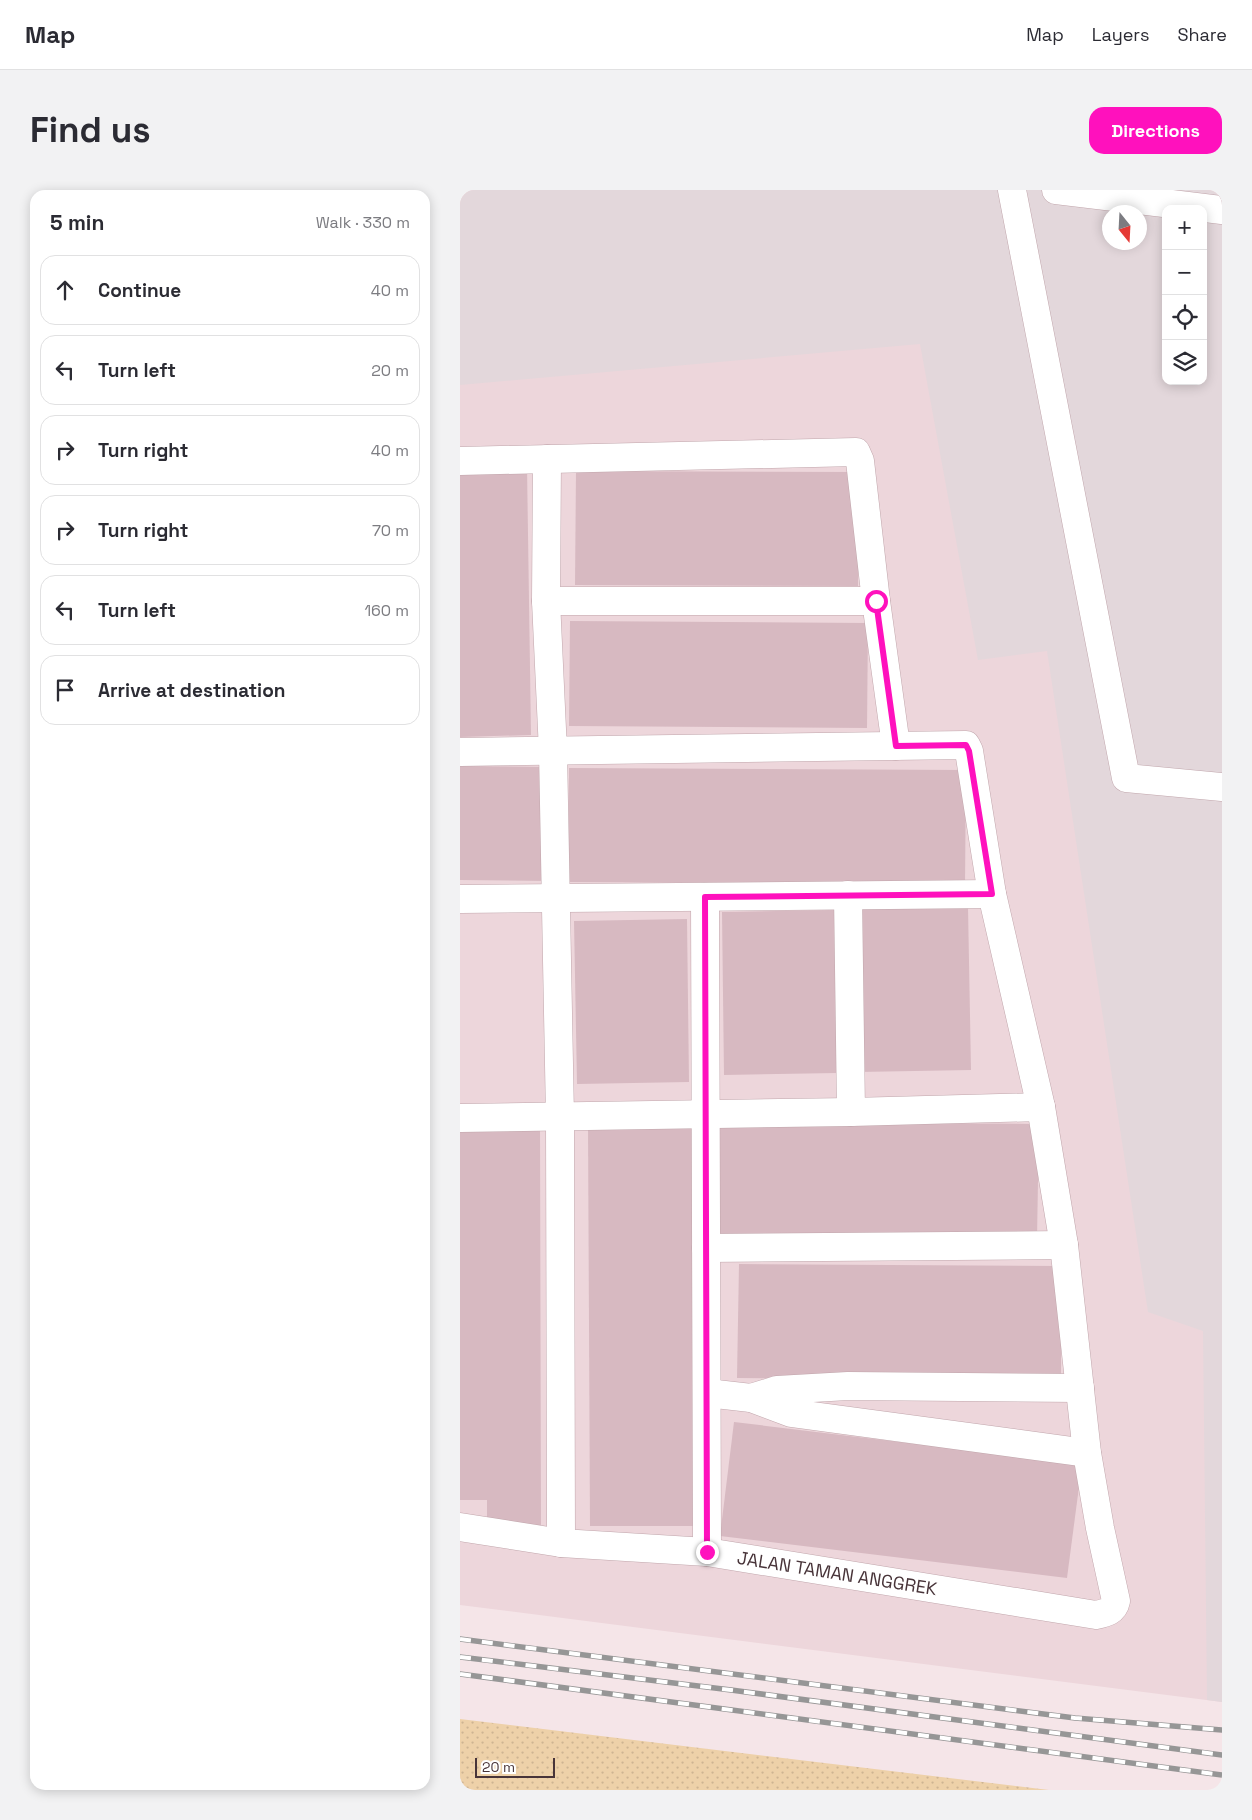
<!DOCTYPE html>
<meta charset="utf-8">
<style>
:root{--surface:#fff;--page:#f2f2f3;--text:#2b2b33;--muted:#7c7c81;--line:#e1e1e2;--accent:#ff11bd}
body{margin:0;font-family:"Space Grotesk",sans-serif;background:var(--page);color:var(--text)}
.controls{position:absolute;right:15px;top:15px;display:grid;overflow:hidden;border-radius:10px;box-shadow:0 2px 12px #0003}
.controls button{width:45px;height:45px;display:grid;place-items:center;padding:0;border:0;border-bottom:1px solid var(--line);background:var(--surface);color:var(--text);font:25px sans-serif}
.compass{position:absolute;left:642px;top:15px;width:45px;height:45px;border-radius:50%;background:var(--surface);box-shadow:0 2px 12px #0003;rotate:162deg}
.scale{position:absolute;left:15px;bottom:12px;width:80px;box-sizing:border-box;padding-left:5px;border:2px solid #483439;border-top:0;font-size:14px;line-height:18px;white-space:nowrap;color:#483439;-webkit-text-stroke:4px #fff;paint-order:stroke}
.stop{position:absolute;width:15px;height:15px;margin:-11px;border:4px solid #ff11bd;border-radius:50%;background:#fff}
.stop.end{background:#ff11bd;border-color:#fff;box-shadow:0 1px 5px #0008}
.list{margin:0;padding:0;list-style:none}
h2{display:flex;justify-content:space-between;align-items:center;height:65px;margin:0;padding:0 20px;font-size:21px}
h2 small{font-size:16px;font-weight:400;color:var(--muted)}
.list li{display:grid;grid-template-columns:32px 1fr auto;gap:15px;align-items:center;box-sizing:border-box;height:70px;margin:0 10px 10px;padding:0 10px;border:1px solid var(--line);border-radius:15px}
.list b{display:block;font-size:19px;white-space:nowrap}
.list em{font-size:16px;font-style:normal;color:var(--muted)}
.icon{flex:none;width:28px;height:28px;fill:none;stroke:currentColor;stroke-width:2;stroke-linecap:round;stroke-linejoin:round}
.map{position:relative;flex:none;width:762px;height:1600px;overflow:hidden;border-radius:15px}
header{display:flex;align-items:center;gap:30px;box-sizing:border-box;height:70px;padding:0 25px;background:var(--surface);border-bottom:1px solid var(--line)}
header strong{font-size:24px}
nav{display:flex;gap:28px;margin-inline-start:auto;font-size:18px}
.intro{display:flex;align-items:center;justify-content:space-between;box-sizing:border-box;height:120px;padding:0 30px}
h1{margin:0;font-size:35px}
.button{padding:12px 22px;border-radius:15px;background:var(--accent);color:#fff;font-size:18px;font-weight:700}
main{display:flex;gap:30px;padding:0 30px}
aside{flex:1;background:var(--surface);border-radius:15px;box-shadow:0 2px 12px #0003}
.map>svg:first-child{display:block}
.residential{fill:#edd6db;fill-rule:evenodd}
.industrial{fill:#e3d7db;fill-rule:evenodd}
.grass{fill:url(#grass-dots)}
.building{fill:#d7b9c1}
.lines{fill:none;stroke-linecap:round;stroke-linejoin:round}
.minor-casing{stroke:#c1a6ac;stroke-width:29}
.minor{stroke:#fff;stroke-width:28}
.rail-casing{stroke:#969696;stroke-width:5.5}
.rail{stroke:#fff;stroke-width:4;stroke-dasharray:11;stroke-linecap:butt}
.route{stroke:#ff11bd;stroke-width:6}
.labels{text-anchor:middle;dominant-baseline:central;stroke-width:4.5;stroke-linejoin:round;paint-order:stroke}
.street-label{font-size:18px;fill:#483439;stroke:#fff}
</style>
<header>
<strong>Map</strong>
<nav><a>Map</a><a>Layers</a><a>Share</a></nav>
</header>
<div class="intro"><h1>Find us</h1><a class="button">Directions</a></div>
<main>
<aside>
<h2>5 min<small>Walk · 330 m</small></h2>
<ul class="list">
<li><svg class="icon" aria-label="ahead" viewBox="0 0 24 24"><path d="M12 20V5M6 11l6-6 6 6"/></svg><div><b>Continue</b></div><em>40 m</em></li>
<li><svg class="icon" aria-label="left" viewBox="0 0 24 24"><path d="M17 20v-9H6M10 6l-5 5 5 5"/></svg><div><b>Turn left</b></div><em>20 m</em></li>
<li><svg class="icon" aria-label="right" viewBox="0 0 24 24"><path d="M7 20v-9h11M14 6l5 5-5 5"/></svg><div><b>Turn right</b></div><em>40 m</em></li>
<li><svg class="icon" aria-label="right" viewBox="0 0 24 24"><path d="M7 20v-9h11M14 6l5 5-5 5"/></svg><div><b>Turn right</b></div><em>70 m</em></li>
<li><svg class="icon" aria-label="left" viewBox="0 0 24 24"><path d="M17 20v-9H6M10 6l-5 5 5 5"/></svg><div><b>Turn left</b></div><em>160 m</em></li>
<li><svg class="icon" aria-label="arrive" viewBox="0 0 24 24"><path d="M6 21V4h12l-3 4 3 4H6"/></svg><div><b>Arrive at destination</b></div></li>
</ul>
</aside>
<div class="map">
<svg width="762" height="1600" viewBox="0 0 762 1600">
<defs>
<pattern id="grass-dots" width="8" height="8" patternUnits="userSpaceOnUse" patternTransform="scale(1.25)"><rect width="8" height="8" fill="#eed1a9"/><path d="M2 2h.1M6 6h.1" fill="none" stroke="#ceb492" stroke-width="1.8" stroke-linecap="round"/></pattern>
</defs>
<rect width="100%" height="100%" fill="#f5e5e8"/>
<!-- residential -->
<path class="residential" d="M0,0H762V1512L0,1415ZM706,19H743V191H706ZM650,22H680V52H650Z"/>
<!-- industrial -->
<path class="industrial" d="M0,0H762V1512L747,1510L743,1141L688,1122L587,461L518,470L460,154L0,195ZM706,19H743V191H706ZM650,22H680V52H650Z"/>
<!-- grass -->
<path class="grass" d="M0,1529L589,1600H0Z"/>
<!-- building -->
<g class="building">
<path d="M67,277L71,545L0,547V278Z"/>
<path d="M116,281L399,282L398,396L115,395Z"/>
<path d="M110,431L408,433L407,538L109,536Z"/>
<path d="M0,576L89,577L88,691L0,690Z"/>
<path d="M109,578L506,580L505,694L108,692Z"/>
<path d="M508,717L511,880L398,882L396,719Z"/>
<path d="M375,720L377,883L264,885L262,722Z"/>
<path d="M227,729L229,892L117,894L114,731Z"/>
<path d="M256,932L579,934L577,1048L255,1047Z"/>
<path d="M235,934L236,1336H130L128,935Z"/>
<path d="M0,937H80L81,1338L27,1339V1310H0Z"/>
<path d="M279,1074L601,1076V1190L277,1188Z"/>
<path d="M274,1232L622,1274L607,1388L260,1346Z"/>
</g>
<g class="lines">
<defs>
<g id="minor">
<path d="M552,0L666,588L762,597"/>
<path d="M596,0L762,20"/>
<path d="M87,269L86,411L93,561L100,927L101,1353"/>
<path d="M0,271L396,262L400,271L416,411L436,556"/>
<path d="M86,411H416"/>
<path d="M0,562L506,555L509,561L532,704L581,917L604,1055L627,1263L640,1338L656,1411C654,1421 646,1423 636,1425L247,1362L101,1353L0,1337"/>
<path d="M388,705L391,922"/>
<path d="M245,707L247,1362"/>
<path d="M0,709L532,704"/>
<path d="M0,928L391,922L581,917"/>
<path d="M246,1058L604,1055"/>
<path d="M247,1203L291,1208L331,1223L627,1263"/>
<path d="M291,1208L317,1200L388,1196L620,1198"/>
</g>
</defs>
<!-- minor casing -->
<use href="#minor" class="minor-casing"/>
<!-- minor -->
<use href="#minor" class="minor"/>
<defs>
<g id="rail">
<path d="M0,1449L615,1528L762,1540"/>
<path d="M0,1467L271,1500L762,1565"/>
<path d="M0,1484L762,1585"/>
</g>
</defs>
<!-- rail casing -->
<use href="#rail" class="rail-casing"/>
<!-- rail -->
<use href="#rail" class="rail"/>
</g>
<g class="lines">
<!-- route -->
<path class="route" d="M247,1362L245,707L532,704L509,561L506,555L436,556L416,411"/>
</g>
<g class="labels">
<!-- street labels -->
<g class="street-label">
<text transform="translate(377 1383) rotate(9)">JALAN TAMAN ANGGREK</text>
</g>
</g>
</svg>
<div class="controls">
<button>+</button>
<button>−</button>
<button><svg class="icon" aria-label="locate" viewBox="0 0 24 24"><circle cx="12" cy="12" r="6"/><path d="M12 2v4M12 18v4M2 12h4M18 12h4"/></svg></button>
<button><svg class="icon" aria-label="layers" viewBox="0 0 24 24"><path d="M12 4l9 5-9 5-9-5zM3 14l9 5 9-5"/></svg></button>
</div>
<svg class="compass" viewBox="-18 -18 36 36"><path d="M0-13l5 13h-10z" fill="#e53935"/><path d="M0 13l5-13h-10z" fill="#7c7c81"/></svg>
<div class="scale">20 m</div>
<div class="stop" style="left:416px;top:411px"></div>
<div class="stop end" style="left:247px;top:1362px"></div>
</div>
</main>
